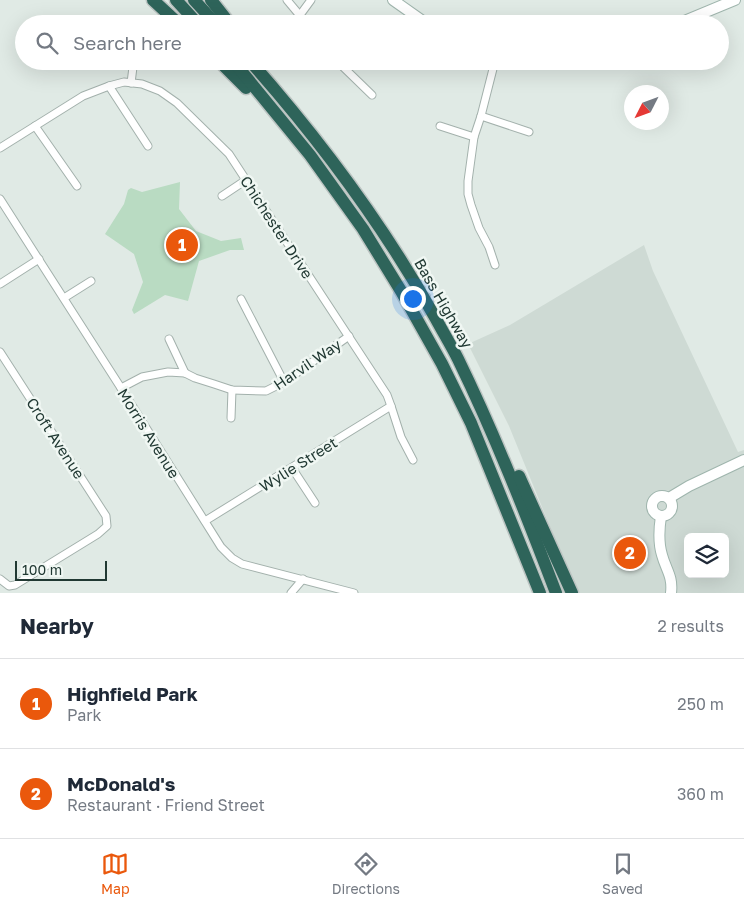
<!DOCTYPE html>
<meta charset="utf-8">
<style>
:root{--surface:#fff;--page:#f2f2f3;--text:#1f2937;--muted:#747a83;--line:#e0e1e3;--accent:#ea580c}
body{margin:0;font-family:"Golos Text",sans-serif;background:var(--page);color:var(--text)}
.controls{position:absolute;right:15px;bottom:15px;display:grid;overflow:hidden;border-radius:8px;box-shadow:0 5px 20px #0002}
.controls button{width:45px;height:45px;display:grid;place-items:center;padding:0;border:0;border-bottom:1px solid var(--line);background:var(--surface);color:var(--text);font:25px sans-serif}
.compass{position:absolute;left:624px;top:85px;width:45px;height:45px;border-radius:50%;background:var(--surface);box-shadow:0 5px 20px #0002;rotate:228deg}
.scale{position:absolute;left:15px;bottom:12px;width:92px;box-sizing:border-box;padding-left:5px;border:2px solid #213933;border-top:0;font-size:14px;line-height:18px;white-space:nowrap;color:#213933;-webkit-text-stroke:4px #f0f7f3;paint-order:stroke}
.you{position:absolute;left:412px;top:298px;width:18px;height:18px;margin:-12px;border:4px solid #fff;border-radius:50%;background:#1a73e8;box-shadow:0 0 0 8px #1a73e833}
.badge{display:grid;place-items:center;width:32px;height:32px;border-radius:50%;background:var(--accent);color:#fff;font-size:16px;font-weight:700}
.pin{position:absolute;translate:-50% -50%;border:2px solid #fff;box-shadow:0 1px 5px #0006}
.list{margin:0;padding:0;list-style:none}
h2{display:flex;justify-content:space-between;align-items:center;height:65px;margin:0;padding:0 20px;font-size:21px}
h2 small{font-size:16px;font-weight:400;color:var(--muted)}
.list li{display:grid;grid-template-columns:32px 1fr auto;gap:15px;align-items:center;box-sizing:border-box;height:90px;padding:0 20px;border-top:1px solid var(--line)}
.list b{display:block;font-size:19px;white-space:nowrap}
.list p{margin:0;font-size:16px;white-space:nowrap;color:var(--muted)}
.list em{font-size:16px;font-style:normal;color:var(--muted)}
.icon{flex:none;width:28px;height:28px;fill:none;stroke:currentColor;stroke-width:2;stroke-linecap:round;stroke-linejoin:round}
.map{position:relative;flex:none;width:744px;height:593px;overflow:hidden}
.search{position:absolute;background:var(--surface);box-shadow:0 5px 20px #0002;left:15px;right:15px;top:15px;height:55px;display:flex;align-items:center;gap:12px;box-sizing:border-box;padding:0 18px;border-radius:28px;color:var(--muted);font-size:19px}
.sheet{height:245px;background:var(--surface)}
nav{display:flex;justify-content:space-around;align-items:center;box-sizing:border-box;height:70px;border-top:1px solid var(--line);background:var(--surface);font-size:14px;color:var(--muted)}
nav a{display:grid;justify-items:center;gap:2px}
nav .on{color:var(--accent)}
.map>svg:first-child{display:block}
.built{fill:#cedad4;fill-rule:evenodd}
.green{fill:#b9dbc2}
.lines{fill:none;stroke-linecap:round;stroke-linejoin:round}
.street-casing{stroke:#a3b1ac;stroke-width:9}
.secondary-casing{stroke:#9fb5ad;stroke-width:12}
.highway-casing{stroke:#bcc4c2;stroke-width:15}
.street{stroke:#fff;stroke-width:7}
.secondary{stroke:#fff;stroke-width:10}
.highway{stroke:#2e645a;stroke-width:12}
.labels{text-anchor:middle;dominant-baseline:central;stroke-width:5;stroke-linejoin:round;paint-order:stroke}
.street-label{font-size:15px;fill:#213933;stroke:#f0f7f3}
</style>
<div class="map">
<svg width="744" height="593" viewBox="0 0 744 593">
<rect width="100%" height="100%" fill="#e0eae5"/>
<!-- built -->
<path class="built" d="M644,245L653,271L738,452L744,450V593H577L509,426L468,344L510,325ZM688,537H725V574H688Z"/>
<!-- green -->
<path class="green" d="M180,182L179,209L196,231L221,241L241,238L244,250H230L199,261L188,301L165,295L134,314L132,310L143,282L134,254L105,234L124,204L128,190L131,188L142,192Z"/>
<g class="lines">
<defs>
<g id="street">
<path d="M287,0L307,24"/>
<path d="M300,15L311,0"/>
<path d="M337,61L372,95"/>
<path d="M131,83L133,67"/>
<path d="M109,86L148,146"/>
<path d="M481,116L529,132"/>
<path d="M35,126L77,186"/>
<path d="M440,126L474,137"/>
<path d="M0,148L83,96L109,86L124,82L142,84L160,91L177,103L229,154L246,180L387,395L391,406L401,437L413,460"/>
<path d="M222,196L246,180"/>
<path d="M0,199L121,388L221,547L232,558L242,564L354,593"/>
<path d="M495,265L489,247L479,228L471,205L468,194V181L474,137L481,116L495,61"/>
<path d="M0,284L39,259"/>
<path d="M64,298L91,281"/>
<path d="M241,299L284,382"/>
<path d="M169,339L185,373"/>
<path d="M0,352L106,516L107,526L98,534L15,585L9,586L0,579"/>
<path d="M121,388L142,377L168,372L185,373L195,378L214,384L232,390L266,391L284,382L349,336"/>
<path d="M231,418L232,390"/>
<path d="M292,468L315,503"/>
<path d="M205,521L391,406"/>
<path d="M291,593L303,579"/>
</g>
<g id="secondary">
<path d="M393,0L427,24"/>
<path d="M677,24L735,0"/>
<circle cx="662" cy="506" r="10"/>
<path d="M669,498L689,486L744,460"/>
<path d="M661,516C659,529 658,542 662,555C666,570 673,576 671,593"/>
</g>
<g id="highway">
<path d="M153,0L179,24"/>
<path d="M176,0L198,24"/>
<path d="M194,0L216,24"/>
<path d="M211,0L230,24"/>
<path d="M219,61L246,88"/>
<path d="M233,61L310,155L363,229L401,291L442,364L471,423L540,593"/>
<path d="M250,61C320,140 384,226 436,319C443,332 451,345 458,359C495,435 526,514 556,593"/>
<path d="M519,476L572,593"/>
</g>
</defs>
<!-- street casing -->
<use href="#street" class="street-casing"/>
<!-- secondary casing -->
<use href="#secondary" class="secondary-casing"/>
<!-- highway casing -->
<use href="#highway" class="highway-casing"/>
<!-- street -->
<use href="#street" class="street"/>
<!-- secondary -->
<use href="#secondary" class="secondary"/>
<!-- highway -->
<use href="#highway" class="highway"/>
</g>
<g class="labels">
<!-- street labels -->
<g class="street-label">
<text transform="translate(277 227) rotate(57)">Chichester Drive</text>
<text transform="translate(444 303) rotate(60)">Bass Highway</text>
<text transform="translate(307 364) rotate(-34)">Harvil Way</text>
<text transform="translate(149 433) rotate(58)">Morris Avenue</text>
<text transform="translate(56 438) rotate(57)">Croft Avenue</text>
<text transform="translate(298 464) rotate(-32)">Wylie Street</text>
</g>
</g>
</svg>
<div class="controls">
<button><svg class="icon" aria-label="layers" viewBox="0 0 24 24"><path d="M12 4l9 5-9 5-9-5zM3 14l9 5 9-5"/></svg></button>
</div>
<svg class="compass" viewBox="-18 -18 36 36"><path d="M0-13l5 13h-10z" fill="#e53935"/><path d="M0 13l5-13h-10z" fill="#747a83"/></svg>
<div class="scale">100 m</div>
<div class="you"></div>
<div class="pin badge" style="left:182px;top:245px">1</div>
<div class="pin badge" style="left:630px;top:553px">2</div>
<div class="search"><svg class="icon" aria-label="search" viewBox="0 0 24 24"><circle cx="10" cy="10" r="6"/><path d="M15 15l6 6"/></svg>Search here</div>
</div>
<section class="sheet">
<h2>Nearby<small>2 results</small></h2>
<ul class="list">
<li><span class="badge">1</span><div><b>Highfield Park</b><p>Park</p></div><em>250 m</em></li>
<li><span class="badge">2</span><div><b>McDonald's</b><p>Restaurant · Friend Street</p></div><em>360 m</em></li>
</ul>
</section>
<nav>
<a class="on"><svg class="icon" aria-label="map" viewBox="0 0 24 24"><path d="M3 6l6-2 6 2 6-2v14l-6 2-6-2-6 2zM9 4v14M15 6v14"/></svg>Map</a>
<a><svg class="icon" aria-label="directions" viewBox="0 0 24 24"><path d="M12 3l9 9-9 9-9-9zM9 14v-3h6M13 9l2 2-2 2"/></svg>Directions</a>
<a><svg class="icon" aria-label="saved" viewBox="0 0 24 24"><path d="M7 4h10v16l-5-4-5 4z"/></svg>Saved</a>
</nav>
